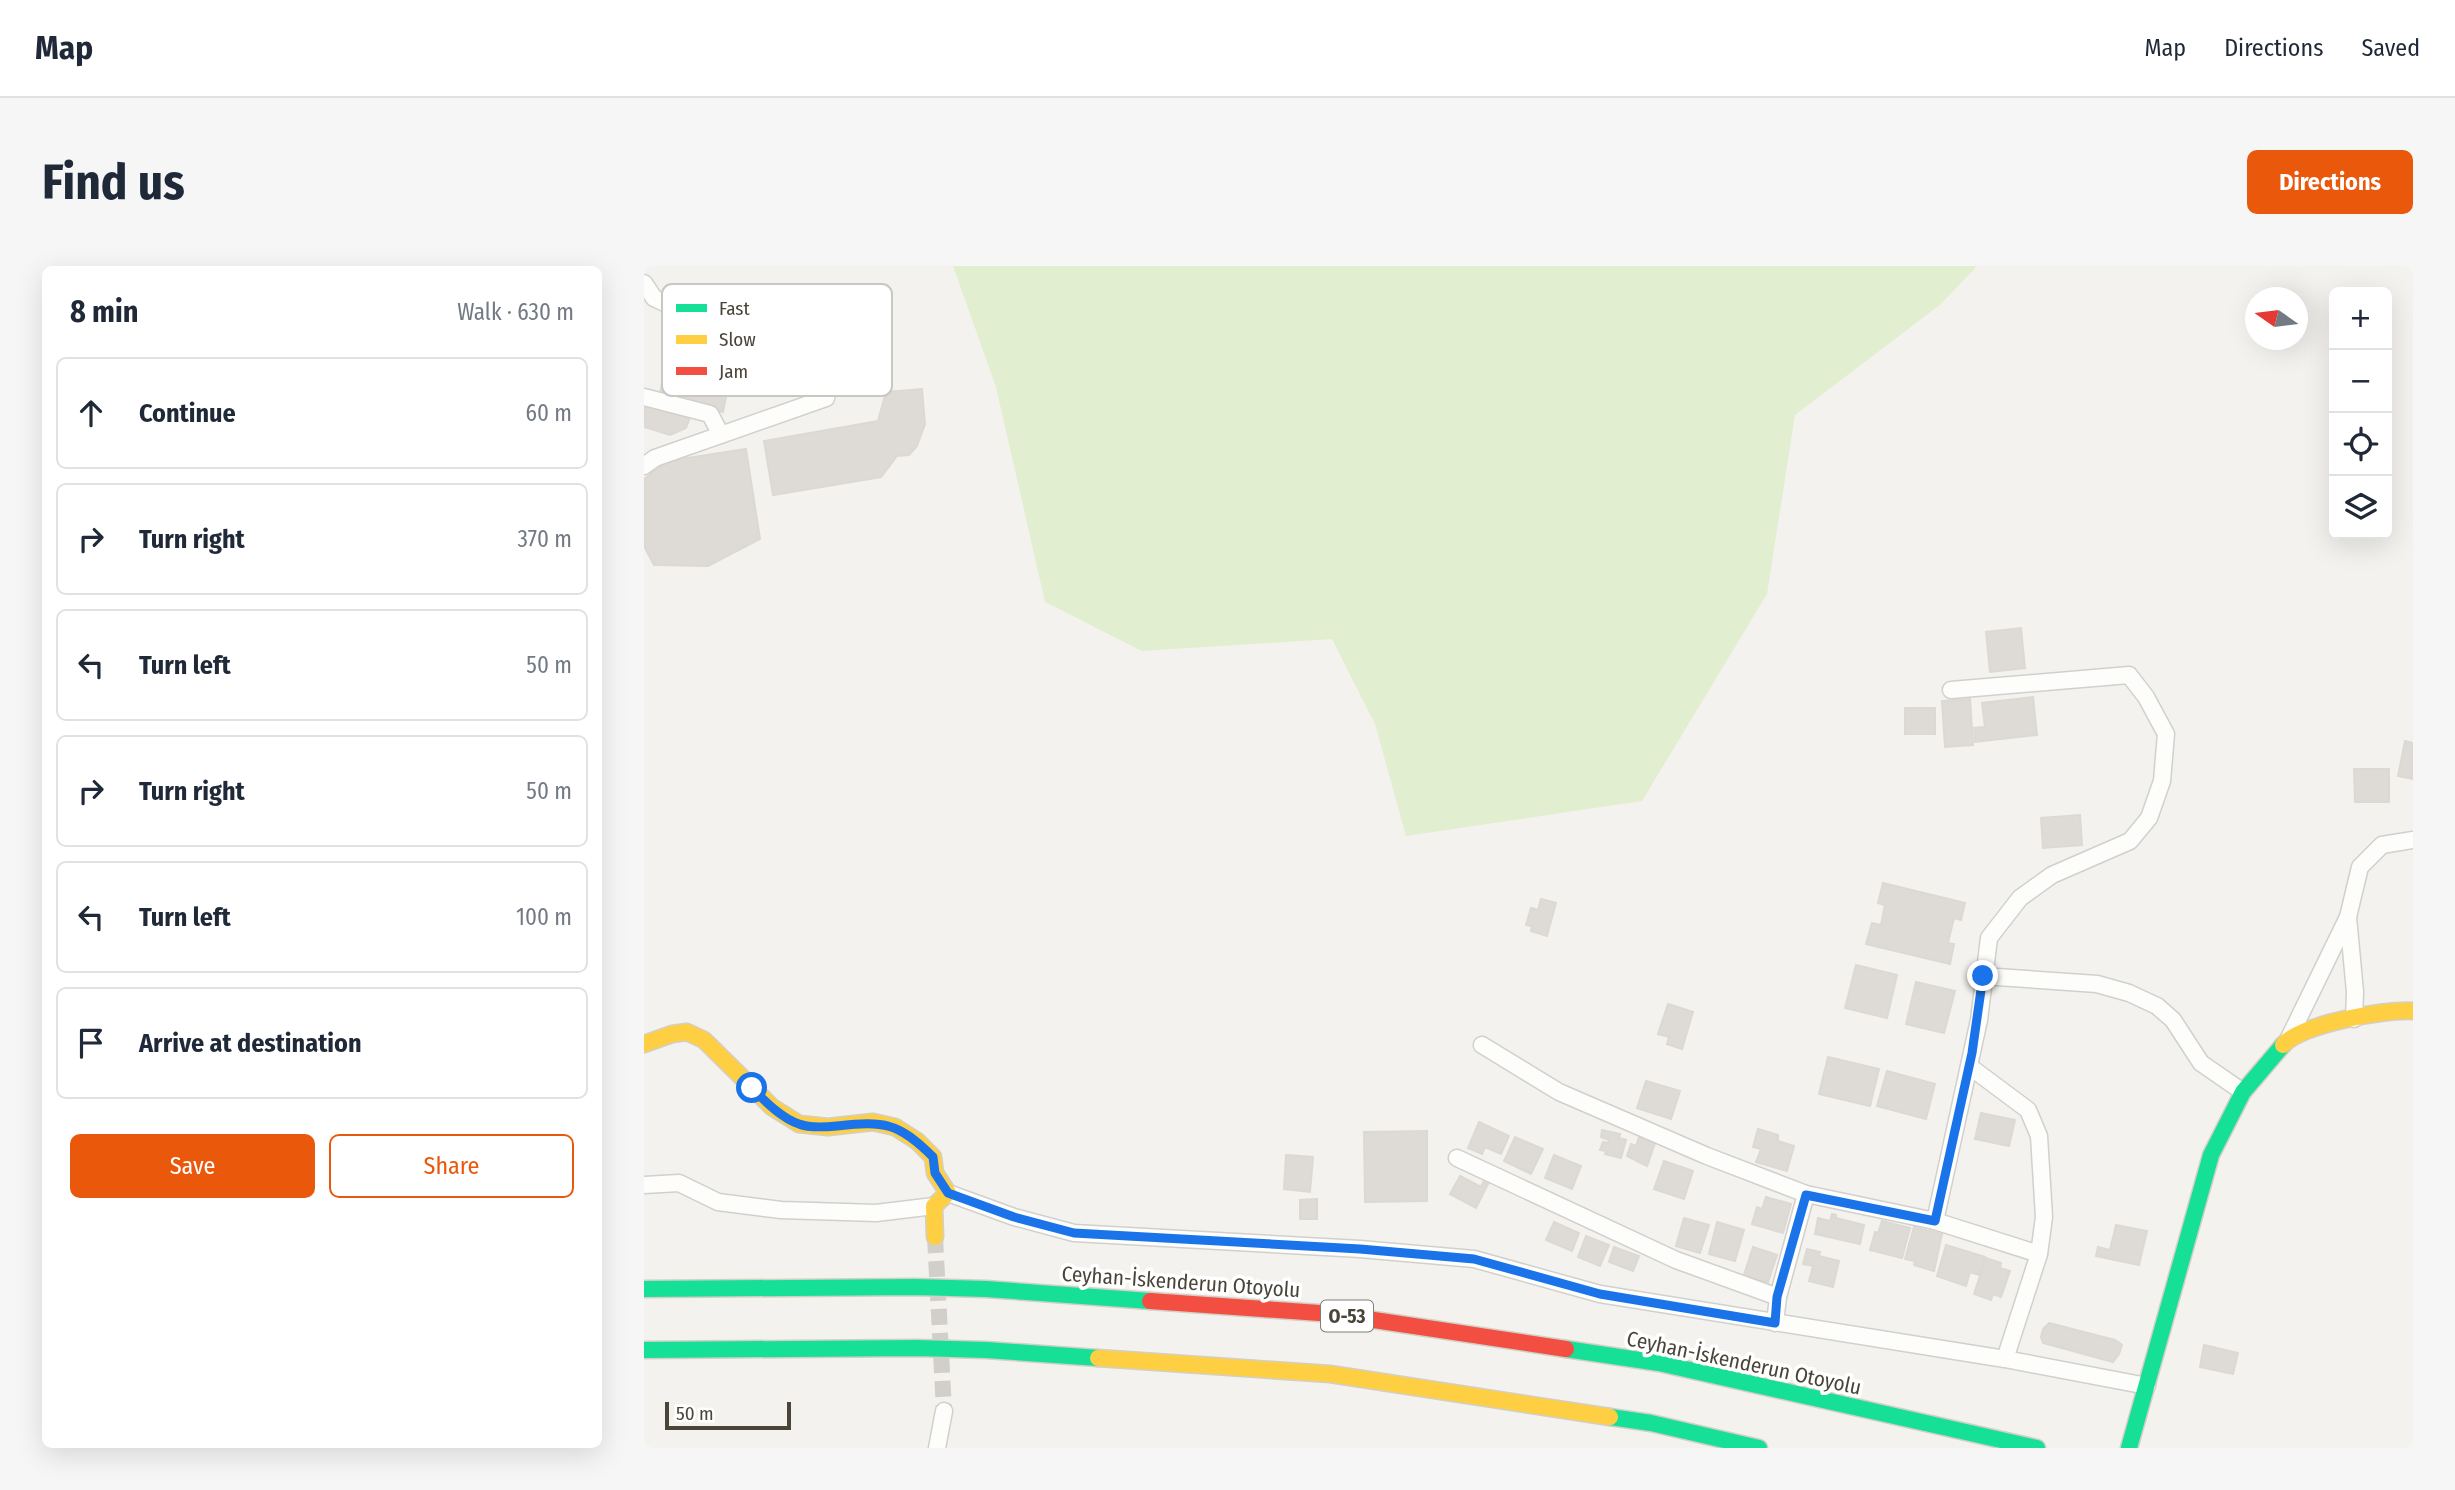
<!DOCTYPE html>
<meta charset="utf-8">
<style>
:root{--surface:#fff;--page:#f6f6f7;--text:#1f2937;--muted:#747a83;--line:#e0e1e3;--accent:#ea580c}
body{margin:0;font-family:"Fira Sans Condensed",sans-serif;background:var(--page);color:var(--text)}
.controls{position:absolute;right:21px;top:21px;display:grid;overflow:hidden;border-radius:10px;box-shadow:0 7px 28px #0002}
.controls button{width:63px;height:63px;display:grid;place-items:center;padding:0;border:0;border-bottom:2px solid var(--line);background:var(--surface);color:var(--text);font:35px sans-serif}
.compass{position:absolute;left:1601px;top:21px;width:63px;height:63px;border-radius:50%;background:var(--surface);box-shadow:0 7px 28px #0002;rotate:284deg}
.scale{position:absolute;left:21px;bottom:18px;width:126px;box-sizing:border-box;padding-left:7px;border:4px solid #4b4439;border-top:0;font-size:19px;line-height:24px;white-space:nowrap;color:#4b4439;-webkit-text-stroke:5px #fff;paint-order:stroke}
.stop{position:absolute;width:21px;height:21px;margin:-16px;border:5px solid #1a73e8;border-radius:50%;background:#fff}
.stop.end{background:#1a73e8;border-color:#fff;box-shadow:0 2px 7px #0008}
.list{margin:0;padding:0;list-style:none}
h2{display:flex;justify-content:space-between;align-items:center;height:91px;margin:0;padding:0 28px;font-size:30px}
h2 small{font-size:23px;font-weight:400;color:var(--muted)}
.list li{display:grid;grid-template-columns:46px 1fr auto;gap:21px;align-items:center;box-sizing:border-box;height:112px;margin:0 14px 14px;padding:0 14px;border:2px solid var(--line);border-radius:10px}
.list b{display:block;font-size:26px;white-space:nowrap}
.list em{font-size:23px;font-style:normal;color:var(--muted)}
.actions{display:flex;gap:14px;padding:21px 28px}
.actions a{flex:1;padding:16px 0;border:2px solid var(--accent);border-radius:10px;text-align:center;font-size:24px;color:var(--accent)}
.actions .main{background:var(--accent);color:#fff}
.icon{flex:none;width:38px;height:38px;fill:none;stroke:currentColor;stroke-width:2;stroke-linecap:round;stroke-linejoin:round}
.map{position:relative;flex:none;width:1769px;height:1182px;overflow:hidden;border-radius:10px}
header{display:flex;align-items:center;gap:42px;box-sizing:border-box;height:98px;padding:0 35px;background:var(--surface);border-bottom:2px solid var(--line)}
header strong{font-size:33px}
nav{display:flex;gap:38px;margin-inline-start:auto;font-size:24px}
.intro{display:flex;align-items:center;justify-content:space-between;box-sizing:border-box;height:168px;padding:0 42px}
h1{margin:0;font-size:49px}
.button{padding:18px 32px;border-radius:10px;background:var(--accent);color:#fff;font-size:24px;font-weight:700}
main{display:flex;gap:42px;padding:0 42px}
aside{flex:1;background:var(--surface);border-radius:10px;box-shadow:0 7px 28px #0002}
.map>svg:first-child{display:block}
.green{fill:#e1eecf}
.building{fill:#dedbd6;stroke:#dcd9d4;stroke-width:2}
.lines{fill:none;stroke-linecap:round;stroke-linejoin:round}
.street-tunnel{stroke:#d2cfca;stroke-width:16;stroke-dasharray:16 8;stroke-linecap:butt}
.street-casing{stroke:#d2d0cb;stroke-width:19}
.fast-casing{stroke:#d3cfc5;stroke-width:19}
.slow-casing{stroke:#d3cfc5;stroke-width:19}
.jam-casing{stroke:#d3cfc5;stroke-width:19}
.street{stroke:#fdfdfc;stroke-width:16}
.fast{stroke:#16e098;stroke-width:16}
.slow{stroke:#ffcf43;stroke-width:16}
.jam{stroke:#f24e42;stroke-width:16}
.route{stroke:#1a73e8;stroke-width:9}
.labels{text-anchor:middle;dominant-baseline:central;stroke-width:7;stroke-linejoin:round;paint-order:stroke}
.shield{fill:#fff;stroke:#817c74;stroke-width:2}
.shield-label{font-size:19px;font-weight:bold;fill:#4b4439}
.street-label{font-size:21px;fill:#4b4439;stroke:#fff}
.key{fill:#fff;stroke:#c9c7c4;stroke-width:2}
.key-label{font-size:19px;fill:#4b4439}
</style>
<header>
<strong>Map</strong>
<nav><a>Map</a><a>Directions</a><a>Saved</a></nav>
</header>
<div class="intro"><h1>Find us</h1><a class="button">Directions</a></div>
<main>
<aside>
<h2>8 min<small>Walk · 630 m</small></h2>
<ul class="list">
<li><svg class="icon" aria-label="ahead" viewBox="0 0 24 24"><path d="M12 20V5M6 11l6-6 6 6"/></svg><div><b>Continue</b></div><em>60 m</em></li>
<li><svg class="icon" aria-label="right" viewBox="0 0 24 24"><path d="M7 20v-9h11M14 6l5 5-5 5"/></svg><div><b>Turn right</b></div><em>370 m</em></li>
<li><svg class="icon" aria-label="left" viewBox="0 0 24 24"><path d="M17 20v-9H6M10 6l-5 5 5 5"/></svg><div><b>Turn left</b></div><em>50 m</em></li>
<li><svg class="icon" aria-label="right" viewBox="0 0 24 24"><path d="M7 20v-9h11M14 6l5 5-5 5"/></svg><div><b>Turn right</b></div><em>50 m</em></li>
<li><svg class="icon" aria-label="left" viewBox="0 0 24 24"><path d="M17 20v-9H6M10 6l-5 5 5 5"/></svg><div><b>Turn left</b></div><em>100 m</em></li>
<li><svg class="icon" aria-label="arrive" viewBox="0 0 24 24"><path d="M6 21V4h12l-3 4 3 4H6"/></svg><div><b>Arrive at destination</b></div></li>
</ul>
<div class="actions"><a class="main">Save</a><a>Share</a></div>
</aside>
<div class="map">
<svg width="1769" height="1182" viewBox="0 0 1769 1182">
<rect width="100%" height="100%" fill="#f4f2ee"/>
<!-- green -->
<path class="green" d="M309,0H1333L1297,38L1151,149L1123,328L998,535L762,570L731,458L688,373L498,385L401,336L352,121Z"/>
<!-- building -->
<g class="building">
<path d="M29,60L65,67L62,87L75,90L70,113L85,116L79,146L15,133Z"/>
<path d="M278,123L281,158L273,180L265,189L253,190L237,211L129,229L120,175L234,155L242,126Z"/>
<path d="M0,137L46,151L42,162L26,169L0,161Z"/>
<path d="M102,183L116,273L64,300L10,299L0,280V213L24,195Z"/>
<path d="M1377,362L1381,402L1346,406L1342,366Z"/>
<path d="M1389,431L1393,469L1331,476L1330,462L1341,461L1338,437Z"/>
<path d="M1326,433L1329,479L1301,481L1298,435Z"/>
<rect x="1261" y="442" width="30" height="26"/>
<path d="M1761,475L1769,477V513L1754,510Z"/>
<path d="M1710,503H1745V536H1711Z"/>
<path d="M1436,549L1438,579L1399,582L1397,552Z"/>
<path d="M1239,617L1321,637L1317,654L1310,652L1304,677L1310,678L1306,698L1222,678L1228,657L1237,659L1241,639L1234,637Z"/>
<path d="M897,633L912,637L903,670L887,665L888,660L882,659L887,642L894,644Z"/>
<path d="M1212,699L1253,709L1243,752L1201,742Z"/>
<path d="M1272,716L1311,725L1300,767L1262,758Z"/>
<path d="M1024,738L1049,746L1038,783L1023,778L1025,771L1014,768Z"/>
<path d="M1184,791L1235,803L1226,840L1175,828Z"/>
<path d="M1243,805L1291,818L1282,853L1233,840Z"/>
<path d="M1002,815L1036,825L1027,853L993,842Z"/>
<path d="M1337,847L1371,854L1365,880L1331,873Z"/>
<path d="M835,856L865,870L857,888L841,881L838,888L824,882Z"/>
<path d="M1114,863L1134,869V875L1150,880L1143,905L1112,896L1117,883L1109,881Z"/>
<path d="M958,864L976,868L975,872L982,874L977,892L961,888L962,885L956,884L959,876L964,877L965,874L957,871Z"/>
<path d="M783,865V935L721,936L720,866Z"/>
<path d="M871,871L899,883L887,908L860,895Z"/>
<path d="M995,871L1011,877L1003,900L983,890L987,878L992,880Z"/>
<path d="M642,889L669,891L666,926L640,923Z"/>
<path d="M910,889L937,900L928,923L901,912Z"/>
<path d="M1020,895L1049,905L1040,933L1010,923Z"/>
<path d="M816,910L837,921L841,912L846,914L832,942L806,928Z"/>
<path d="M1122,931L1147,938L1139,967L1108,958L1113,941L1118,943Z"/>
<path d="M673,933V953H656V934Z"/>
<path d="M1188,948L1192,949V952L1220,959L1216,978L1171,968L1174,952L1186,955Z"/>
<path d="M1040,952L1065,959L1056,987L1032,980Z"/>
<path d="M1238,955L1266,962L1258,992L1226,984L1231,966L1234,967Z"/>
<path d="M910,956L935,967L928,985L902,974Z"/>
<path d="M1073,956L1100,964L1091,995L1065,988Z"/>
<path d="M1472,959L1503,965L1495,999L1452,990L1454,981L1466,984Z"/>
<path d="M1270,961L1298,968L1290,1005L1270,999L1271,995L1261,993Z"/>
<path d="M942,970L965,979L956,1000L934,991Z"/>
<path d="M1302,979L1341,991L1335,1009L1326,1006L1322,1020L1293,1010Z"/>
<path d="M970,981L995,990L989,1005L965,996Z"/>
<path d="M1109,981L1133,989L1124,1016L1100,1009Z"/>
<path d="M1163,983L1176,986L1175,990L1195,995L1189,1021L1165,1015L1169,1000L1159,998Z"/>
<path d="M1342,992L1357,997L1356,1002L1366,1005L1357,1031L1349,1028L1347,1034L1330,1028Z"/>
<path d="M1405,1057L1471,1074L1478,1079L1475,1088L1469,1096L1399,1077L1397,1071L1399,1063Z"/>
<path d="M1560,1079L1594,1087L1589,1108L1556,1101Z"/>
</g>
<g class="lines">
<!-- street-tunnel -->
<path class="street-tunnel" d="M291,971L300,1145"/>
<defs>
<g id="street">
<path d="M0,17L10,32L94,72L175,90L189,103L182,132L11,192L0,200"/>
<path d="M0,131L66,148L77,169"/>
<path d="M1339,710L1453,718L1485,727L1513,740L1529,754L1557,797L1599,826"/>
<path d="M1710,753L1711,726L1704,651L1716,601L1738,579L1769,574"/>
<path d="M1645,772L1704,651"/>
<path d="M838,779L915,826L1063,890L1162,928L1291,955L1395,988L1361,1093"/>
<path d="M1325,800L1384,844L1395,870L1400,951L1395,988"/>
<path d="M813,892L1032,994L1134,1031"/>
<path d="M0,919L35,917L74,936L137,944L232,947L290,940"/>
<path d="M304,927L370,951L430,967L716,983L830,993L956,1028L1361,1093L1503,1120"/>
<path d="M1291,955L1335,754L1345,672L1376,632L1408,609L1486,575L1505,552L1518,515L1522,468L1502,431L1485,409L1307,424"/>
<path d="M1131,1057L1134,1031L1162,928"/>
<path d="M293,1182L300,1145"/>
</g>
<g id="fast">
<path d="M0,1023L271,1021L342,1023L506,1035"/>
<path d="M922,1083L1015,1097L1393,1182"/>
<path d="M0,1084L273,1082L342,1084L454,1092"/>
<path d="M966,1151L1007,1157L1115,1182"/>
<path d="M1485,1182L1567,889L1599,826L1639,779"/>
</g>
<g id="slow">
<path d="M0,778L28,768L43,766L60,774L128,841L155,858L184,861L229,856L251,861L273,875L289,891L291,907L304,927L290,940L291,971"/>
<path d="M1639,779C1657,758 1741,743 1769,745"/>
<path d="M454,1092L686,1108L966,1151"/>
</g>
<path id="jam" d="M506,1035L690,1048L922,1083"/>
</defs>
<!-- street casing -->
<use href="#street" class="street-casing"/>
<!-- fast casing -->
<use href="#fast" class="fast-casing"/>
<!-- slow casing -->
<use href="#slow" class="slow-casing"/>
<!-- jam casing -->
<use href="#jam" class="jam-casing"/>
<!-- street -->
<use href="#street" class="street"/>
<!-- fast -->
<use href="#fast" class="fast"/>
<!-- slow -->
<use href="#slow" class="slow"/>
<!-- jam -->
<use href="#jam" class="jam"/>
</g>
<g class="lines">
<!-- route -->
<path class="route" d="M108,822C121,835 137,852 155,858C165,862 182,861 193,860C240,855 254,856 289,891L291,907L304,927L370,951L430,967L716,983L830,993L956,1028L1131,1057L1133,1031L1162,929L1291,955L1328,787L1339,710"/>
</g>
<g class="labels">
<!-- shield labels -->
<rect class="shield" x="677" y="1034.5" width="52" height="31" rx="5"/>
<g class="shield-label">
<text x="703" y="1050">O-53</text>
</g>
<!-- street labels -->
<g class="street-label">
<text transform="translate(537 1016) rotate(4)">Ceyhan-İskenderun Otoyolu</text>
<text transform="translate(1100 1097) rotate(12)">Ceyhan-İskenderun Otoyolu</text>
</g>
</g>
<!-- legend -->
<rect x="18" y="18" width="230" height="112" rx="10" class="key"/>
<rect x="32" y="38" width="31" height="8" fill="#16e098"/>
<rect x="32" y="69" width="31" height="9" fill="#ffcf43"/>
<rect x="32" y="101" width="31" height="8" fill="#f24e42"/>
<g class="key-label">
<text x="75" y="49">Fast</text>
<text x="75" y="80">Slow</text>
<text x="75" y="112">Jam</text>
</g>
</svg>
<div class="controls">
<button>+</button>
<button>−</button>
<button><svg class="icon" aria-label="locate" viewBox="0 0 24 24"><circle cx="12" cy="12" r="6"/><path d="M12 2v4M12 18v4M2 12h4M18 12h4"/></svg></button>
<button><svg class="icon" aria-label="layers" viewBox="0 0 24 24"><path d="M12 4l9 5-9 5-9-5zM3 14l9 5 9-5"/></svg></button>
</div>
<svg class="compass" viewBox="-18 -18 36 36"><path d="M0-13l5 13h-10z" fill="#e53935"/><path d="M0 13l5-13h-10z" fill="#747a83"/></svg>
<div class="scale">50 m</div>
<div class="stop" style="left:108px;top:822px"></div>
<div class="stop end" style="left:1339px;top:710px"></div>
</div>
</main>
